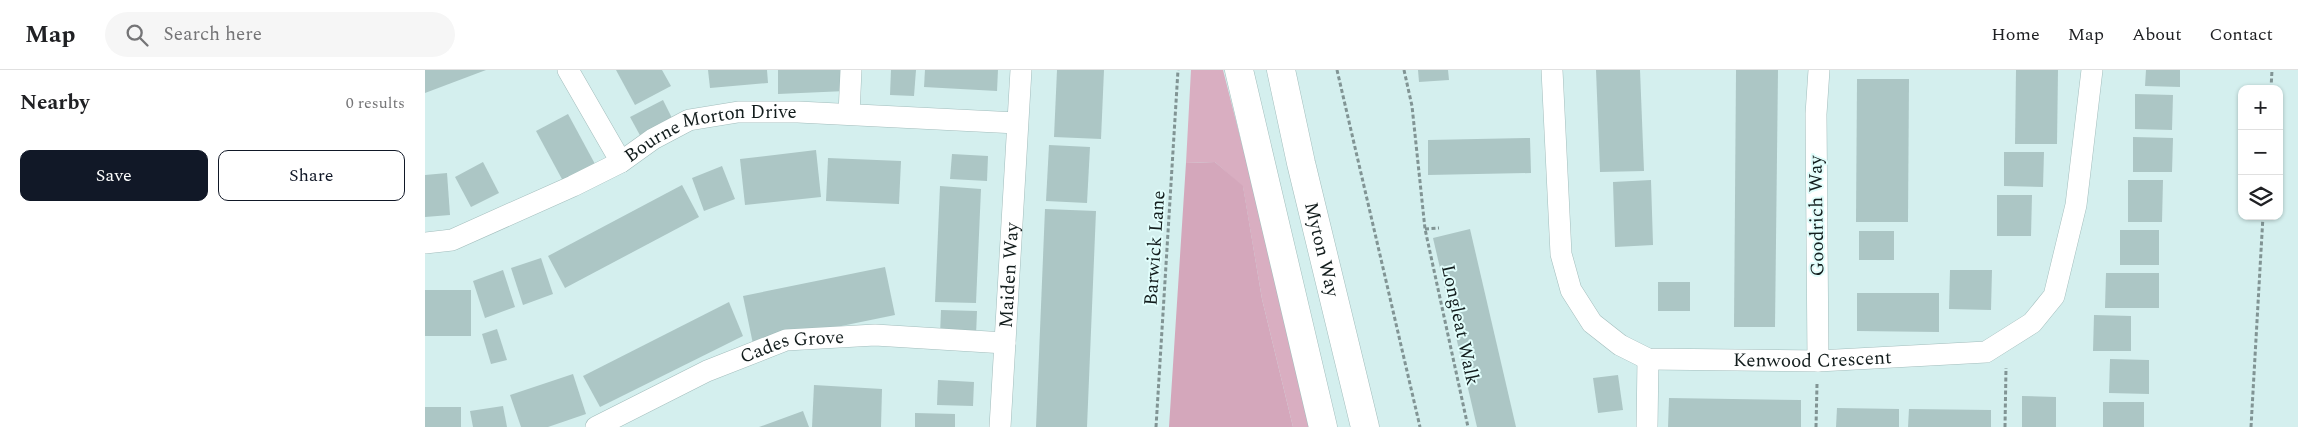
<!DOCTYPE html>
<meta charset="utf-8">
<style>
:root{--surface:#fff;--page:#f6f6f6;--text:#202124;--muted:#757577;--line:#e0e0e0;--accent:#111827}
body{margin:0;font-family:Spectral,serif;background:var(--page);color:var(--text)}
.controls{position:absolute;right:15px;top:15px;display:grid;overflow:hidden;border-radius:10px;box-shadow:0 1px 4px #0004}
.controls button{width:45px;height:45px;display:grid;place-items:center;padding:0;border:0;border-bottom:1px solid var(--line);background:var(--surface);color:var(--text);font:25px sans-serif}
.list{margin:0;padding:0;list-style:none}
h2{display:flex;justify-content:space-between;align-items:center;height:65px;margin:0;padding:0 20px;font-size:21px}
h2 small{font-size:16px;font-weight:400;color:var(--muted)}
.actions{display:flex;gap:10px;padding:15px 20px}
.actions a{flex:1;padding:11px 0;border:1px solid var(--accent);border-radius:10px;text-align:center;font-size:18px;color:var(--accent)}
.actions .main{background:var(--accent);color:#fff}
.icon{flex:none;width:28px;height:28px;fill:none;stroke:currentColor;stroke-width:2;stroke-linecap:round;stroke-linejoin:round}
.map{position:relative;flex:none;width:1873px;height:357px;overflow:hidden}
header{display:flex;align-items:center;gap:30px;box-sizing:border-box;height:70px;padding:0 25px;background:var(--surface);border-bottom:1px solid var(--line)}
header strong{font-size:24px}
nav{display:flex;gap:28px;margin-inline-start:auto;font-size:18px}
.search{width:350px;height:45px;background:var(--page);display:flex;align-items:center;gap:12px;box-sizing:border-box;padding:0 18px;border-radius:28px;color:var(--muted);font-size:19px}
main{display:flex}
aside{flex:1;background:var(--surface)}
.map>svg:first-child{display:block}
.green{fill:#d9aec1}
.forest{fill:#d4a7bb}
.building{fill:#acc6c5}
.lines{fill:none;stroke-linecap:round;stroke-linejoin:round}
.street-casing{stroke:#a2bdbc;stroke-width:22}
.secondary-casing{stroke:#a2bdbc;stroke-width:29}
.path{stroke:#819494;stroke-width:3;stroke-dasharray:4 2.5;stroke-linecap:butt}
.street{stroke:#fff;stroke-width:21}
.secondary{stroke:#fff;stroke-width:28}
.labels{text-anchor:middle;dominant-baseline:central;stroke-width:4;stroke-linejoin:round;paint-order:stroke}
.street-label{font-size:19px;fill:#121c1c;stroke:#e1fdfb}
</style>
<header>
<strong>Map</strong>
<div class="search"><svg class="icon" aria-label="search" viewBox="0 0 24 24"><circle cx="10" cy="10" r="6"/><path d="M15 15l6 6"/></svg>Search here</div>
<nav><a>Home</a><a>Map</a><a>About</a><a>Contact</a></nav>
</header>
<main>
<aside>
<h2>Nearby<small>0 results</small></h2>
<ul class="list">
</ul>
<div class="actions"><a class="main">Save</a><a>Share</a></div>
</aside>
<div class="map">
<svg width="1873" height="357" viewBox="0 0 1873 357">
<rect width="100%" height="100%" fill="#d4efee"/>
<!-- green -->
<path class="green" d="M766,0H798L860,243L885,357H868L837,229L818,117L790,92L761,93Z"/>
<!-- forest -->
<path class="forest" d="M790,92L818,116L837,229L868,357H744L761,93Z"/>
<!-- building -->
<g class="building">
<path d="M0,0H61L0,23Z"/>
<path d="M191,0H237L246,16L210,35Z"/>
<path d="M283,0H342L343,13L285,18Z"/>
<path d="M353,0H420L421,21L353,24Z"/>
<path d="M466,0H491L489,26L465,25Z"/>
<path d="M500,0H573L572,21L499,17Z"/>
<path d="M632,0H679L676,69L629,67Z"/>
<path d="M993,0H1023L1024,10L994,12Z"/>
<path d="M1171,0H1215L1219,101L1175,102Z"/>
<path d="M1311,0H1353L1350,257H1309Z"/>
<path d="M1591,0H1633L1632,74H1590Z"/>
<path d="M1721,0H1755V17L1720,16Z"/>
<path d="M1432,9H1484L1483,152H1431Z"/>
<path d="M1710,24L1748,25L1747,60L1710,59Z"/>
<path d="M238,30L249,52L217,69L205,47Z"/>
<path d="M143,44L170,94L138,111L111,61Z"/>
<path d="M1708,67L1748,68L1747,102H1708Z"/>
<path d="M1105,68L1106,103L1003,105V70Z"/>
<path d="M624,75L665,77L662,133L621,131Z"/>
<path d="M391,80L396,127L320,135L315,89Z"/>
<path d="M1579,82H1619L1618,117L1579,116Z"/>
<path d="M527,84L563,86L562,111L525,109Z"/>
<path d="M403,88L476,91L474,134L401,131Z"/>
<path d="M58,92L74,123L46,137L30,107Z"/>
<path d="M297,96L310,129L279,141L267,108Z"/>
<path d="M22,103L25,145L0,147V105Z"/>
<path d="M1226,110L1228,175L1190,177L1188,112Z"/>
<path d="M1703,110H1738L1737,152H1703Z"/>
<path d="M257,115L274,147L140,218L123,186Z"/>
<path d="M515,116L556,119L551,233L510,232Z"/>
<path d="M1572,125H1607L1606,166H1572Z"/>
<path d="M620,139L671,141L662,357H611Z"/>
<path d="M1045,159L1091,357H1052L1008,168Z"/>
<rect x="1695" y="160" width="39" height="35"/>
<rect x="1434" y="161" width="35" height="29"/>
<path d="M116,188L128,224L98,235L86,198Z"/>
<path d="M460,197L470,245L328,274L318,226Z"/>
<path d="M78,200L90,237L60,248L48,211Z"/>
<path d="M1525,200H1567L1566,240L1524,239Z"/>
<path d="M1681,203H1734V238H1680Z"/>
<rect x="1233" y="212" width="32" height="29"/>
<rect x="0" y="220" width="46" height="46"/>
<path d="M1432,223H1514V262L1432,261Z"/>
<path d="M304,232L318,266L175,337L158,306Z"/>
<path d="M516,240L552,241L551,266L515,265Z"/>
<path d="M1669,245L1706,246V281H1668Z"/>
<path d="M72,259L82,290L66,294L57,264Z"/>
<path d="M1685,289L1724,290V324L1684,323Z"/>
<path d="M148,304L161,344L123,357H96L85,325Z"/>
<path d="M1193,305L1198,340L1173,343L1168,308Z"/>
<path d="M513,310L549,312L548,336L512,335Z"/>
<path d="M389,315L457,319L456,357H387Z"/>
<path d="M1597,326L1631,327V357H1597Z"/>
<path d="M1244,328L1376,330V357H1243Z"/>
<rect x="1678" y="332" width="41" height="25"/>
<path d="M78,336L82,357H48L45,341Z"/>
<rect x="0" y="337" width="36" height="20"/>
<path d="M1412,338L1474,339V357H1411Z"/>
<path d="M1484,339L1566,340V357H1483Z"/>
<path d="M378,341L384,357H334Z"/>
<path d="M490,343L530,344V357H490Z"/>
</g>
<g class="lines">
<defs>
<g id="street">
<path d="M143,0L196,92"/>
<path id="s1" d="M1127,0L1136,184L1146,220L1167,253L1195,275L1223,289L1393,291L1561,282L1607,253L1629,226L1651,135L1667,0"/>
<path d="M424,44L426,0"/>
<path id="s2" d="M0,173L27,170L148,116L196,92L228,69L264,50L313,42H373L592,53"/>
<path d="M1393,291L1391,44L1394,0"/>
<path id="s3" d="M171,357L282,301L361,270L450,265L580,273"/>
<path id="s4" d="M575,357L596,0"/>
<path d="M1222,357L1223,289"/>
</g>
<g id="secondary">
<path d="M814,0L898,357"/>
<path id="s5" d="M856,0L876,93L940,357"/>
</g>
</defs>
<!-- street casing -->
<use href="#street" class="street-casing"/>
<!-- secondary casing -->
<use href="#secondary" class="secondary-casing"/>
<!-- path -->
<g class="path">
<path d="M912,0L995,357"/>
<path d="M979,0L987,36L1000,159L1043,357"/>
<path d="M1846,19L1847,0"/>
<path d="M1000,159L1014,158"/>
<path d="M731,357L753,0"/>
<path d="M1391,357L1392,314"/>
<path d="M1580,357L1581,298"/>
<path d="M1826,357L1838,146"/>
</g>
<!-- street -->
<use href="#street" class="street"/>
<!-- secondary -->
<use href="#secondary" class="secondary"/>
</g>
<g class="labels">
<!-- street labels -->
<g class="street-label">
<text stroke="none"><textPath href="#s2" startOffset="311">Bourne Morton Drive</textPath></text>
<text transform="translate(1392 146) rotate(-91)">Goodrich Way</text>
<text transform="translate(730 178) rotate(-86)">Barwick Lane</text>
<text stroke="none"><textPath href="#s5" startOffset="184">Myton Way</textPath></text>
<text stroke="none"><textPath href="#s4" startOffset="152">Maiden Way</textPath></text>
<text transform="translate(1035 255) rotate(78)">Longleat Walk</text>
<text stroke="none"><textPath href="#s3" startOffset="214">Cades Grove</textPath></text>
<text stroke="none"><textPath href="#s1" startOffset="492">Kenwood Crescent</textPath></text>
</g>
</g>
</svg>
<div class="controls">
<button>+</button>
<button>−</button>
<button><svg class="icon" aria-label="layers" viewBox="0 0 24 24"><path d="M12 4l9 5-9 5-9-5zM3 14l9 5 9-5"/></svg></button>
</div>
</div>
</main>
